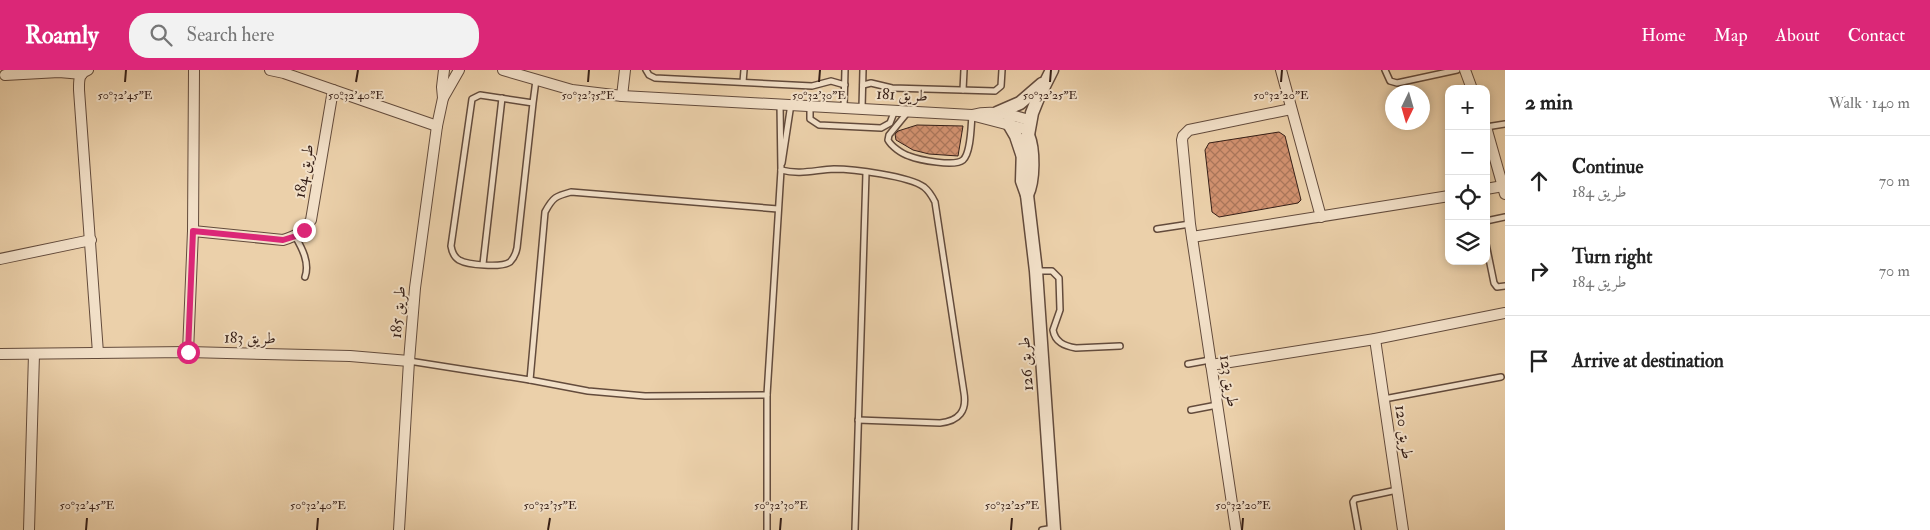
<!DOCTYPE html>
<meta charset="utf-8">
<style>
:root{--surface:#fff;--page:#f2f2f2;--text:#222;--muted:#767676;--line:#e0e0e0;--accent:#db2777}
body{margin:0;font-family:"IM FELL Double Pica",Amiri,serif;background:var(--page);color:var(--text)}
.controls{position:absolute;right:15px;top:15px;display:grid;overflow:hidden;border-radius:10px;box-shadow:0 2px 8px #0003}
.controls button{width:45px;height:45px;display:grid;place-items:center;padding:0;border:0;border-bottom:1px solid var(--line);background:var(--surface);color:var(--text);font:25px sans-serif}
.compass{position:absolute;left:1385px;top:15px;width:45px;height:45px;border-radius:50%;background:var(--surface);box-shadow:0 2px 8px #0003;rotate:185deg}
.stop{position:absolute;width:15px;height:15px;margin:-11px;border:4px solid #db2777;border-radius:50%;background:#fff}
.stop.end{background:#db2777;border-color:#fff;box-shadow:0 1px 5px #0008}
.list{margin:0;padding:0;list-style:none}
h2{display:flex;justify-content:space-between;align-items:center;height:65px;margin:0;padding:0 20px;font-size:21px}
h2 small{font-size:16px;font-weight:400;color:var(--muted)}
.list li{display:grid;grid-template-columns:32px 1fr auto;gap:15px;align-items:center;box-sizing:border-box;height:90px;padding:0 20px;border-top:1px solid var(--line)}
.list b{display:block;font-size:19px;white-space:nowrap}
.list p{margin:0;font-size:16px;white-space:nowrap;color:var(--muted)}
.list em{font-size:16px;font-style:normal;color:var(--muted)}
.icon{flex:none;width:28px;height:28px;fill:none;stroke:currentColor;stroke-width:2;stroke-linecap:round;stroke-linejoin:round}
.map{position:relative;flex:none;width:1505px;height:460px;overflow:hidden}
header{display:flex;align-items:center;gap:30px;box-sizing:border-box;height:70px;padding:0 25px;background:var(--accent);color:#fff}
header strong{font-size:24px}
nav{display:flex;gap:28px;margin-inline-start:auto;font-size:18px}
.search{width:350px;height:45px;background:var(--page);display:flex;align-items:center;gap:12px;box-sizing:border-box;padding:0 18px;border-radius:20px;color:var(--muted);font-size:19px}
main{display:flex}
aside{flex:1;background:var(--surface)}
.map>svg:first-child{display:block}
.building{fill:url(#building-cross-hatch);stroke:#361f17}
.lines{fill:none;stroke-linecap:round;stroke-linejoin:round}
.service-casing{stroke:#634b3c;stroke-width:8}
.minor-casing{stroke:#634b3c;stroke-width:12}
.tertiary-casing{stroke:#634b3c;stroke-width:15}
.service{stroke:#f2e0c8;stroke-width:5}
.minor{stroke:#f2e0c8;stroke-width:10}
.tertiary{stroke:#f2e0c8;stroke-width:12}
.route{stroke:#db2777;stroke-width:6}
.ticks{fill:none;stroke:#361f17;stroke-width:2}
.labels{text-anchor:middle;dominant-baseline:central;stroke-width:4;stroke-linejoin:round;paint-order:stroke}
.street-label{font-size:16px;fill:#361f17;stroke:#f2e0c8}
.ticks-label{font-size:12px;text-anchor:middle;fill:#361f17;stroke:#f2e0c8;stroke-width:4;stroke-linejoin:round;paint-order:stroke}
</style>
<header>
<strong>Roamly</strong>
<div class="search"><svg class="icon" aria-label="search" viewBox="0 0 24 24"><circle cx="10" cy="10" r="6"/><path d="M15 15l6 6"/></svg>Search here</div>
<nav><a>Home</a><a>Map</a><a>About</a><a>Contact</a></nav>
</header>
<main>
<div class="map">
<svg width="1505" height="460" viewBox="0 0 1505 460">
<defs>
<pattern id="building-cross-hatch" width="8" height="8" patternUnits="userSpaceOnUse" patternTransform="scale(1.25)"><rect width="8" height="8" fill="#d1916f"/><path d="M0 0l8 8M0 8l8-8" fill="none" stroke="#aa765a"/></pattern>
</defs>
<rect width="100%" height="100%" fill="#ebd0aa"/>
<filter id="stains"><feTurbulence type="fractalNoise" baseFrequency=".004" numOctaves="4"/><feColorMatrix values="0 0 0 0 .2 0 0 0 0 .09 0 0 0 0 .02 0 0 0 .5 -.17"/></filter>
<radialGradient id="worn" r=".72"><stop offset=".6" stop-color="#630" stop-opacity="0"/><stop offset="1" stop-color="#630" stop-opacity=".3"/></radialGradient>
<!-- building -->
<g class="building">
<path d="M917,55L963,56L958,86L929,84L913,80L896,70L895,64L898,61Z"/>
<path d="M1279,62L1285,66L1301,130L1298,133L1219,147L1212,142L1205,80L1209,73Z"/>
</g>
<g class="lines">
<defs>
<g id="service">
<path d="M646,0L649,5L655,8L812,16L831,11L845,15"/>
<path d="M1385,0L1390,11L1397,13L1457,0"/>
<path d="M743,12L744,0"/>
<path d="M863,15L871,13L892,18L995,21L1001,16L1002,0"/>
<path d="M963,20L964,0"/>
<path d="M533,33L480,25L472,29L451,176C452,182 454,187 459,190C468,195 501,198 510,192C514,188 516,183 517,178L533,33L536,10"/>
<path d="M810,35V49L819,55L881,58L890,53L895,40"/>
<path d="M844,37L845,0"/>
<path d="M862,38L863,0"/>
<path d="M907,43L889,65L888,70C891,76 902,84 909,86C919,90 955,97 963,90C971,83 971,56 972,45"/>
<path d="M1486,57L1505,54"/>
<path d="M782,93L791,34"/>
<path d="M781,100C800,105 815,100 834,99C853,99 909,106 924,117C929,121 932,126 935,132L964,323C967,341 959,351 940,353L858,350"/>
<path d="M1486,151L1505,147"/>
<path d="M1157,159L1190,154"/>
<path d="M295,166C302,178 310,193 305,207"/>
<path d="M1486,174L1494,213L1497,217L1505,216"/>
<path d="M483,194L502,28"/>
<path d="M1038,201H1052L1059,208L1060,240L1053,260C1055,272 1064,276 1076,278L1120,276"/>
<path d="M409,291L530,310L545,142C553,127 556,126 571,122L778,139"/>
<path d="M1188,294L1210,290"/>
<path d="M530,310L588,321L645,326L767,325"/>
<path d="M1384,329L1501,307"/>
<path d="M1191,340L1217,335"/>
<path d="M767,460V325L781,100L780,34"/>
<path d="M855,460L866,103"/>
<path d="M1042,460L1054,458"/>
<path d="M1358,460L1353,432L1355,429L1397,420"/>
</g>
<g id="minor">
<path d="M88,0C78,3 79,12 79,20L98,283"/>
<path d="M270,0L284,3L437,56"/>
<path d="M503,0L572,20L622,26L972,45C991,40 1012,44 1031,51"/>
<path d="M1281,0L1321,147"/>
<path d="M1465,0L1472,19"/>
<path d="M5,5L59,2L82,4"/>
<path d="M622,26L625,0"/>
<path d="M443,28L459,0"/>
<path d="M975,46L1029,60"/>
<path d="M1486,57L1505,124"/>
<path d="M1486,119L1503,116"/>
<path d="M193,161L283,170C296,166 303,162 311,150L333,20"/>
<path d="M1192,167L1449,126"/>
<path d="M0,189L91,170"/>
<path d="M1375,269L1403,460"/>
<path d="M188,282L193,161L194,0"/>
<path d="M0,284L188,282L350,286L409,291"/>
<path d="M1211,295L1375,269L1505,243"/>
<path d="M29,460L34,284"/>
<path d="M399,460L409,291L415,218L437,56L443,28L442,17L444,0"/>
<path d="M1236,460L1190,154L1182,70L1183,66L1189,60L1291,39"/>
</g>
<g id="tertiary">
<path d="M1052,0L1038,28L1032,43L1028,65L1023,76L1022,111L1027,125L1036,201L1054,460"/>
<path d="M997,43L1020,33L1042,14"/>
<path d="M1009,54L1016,66L1022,84"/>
<path d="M1027,125C1034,111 1034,79 1028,65"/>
</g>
</defs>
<!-- service casing -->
<use href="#service" class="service-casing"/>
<!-- minor casing -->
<use href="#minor" class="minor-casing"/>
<!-- tertiary casing -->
<use href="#tertiary" class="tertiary-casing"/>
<!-- service -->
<use href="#service" class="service"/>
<!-- minor -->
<use href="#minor" class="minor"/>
<!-- tertiary -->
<use href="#tertiary" class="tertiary"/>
</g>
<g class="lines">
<!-- route -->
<path class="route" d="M188,282L193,161L283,170L296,166L304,160"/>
</g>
<!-- ticks -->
<path class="ticks" d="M125,12L126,0M356,12L358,0M588,12L589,0M819,12L820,0M1050,12L1051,0M1281,12L1282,0M86,460L87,448M317,460L318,448M548,460L550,448M780,460L781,448M1011,460L1012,448M1242,460L1243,448"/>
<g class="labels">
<!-- street labels -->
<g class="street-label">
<text transform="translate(902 25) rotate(3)">طريق 181</text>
<text transform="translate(304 101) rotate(-80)">طريق 184</text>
<text transform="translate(398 242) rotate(-85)">طريق 185</text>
<text transform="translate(250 268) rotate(1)">طريق 183</text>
<text transform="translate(1026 294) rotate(-94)">طريق 126</text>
<text transform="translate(1229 311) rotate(81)">طريق 123</text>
<text transform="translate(1404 362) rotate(82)">طريق 120</text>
</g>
</g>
<g class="ticks-label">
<text x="125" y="29">50°32'45"E</text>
<text x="356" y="29">50°32'40"E</text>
<text x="588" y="29">50°32'35"E</text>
<text x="819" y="29">50°32'30"E</text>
<text x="1050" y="29">50°32'25"E</text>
<text x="1281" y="29">50°32'20"E</text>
<text x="87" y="439">50°32'45"E</text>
<text x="318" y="439">50°32'40"E</text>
<text x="550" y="439">50°32'35"E</text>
<text x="781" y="439">50°32'30"E</text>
<text x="1012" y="439">50°32'25"E</text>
<text x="1243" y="439">50°32'20"E</text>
</g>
<rect width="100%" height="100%" filter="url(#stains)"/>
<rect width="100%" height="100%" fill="url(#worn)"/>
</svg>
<div class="controls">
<button>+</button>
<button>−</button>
<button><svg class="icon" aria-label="locate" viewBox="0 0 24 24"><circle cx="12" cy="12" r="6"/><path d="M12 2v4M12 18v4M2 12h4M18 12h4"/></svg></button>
<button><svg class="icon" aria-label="layers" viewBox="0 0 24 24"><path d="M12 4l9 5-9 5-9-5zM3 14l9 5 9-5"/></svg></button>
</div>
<svg class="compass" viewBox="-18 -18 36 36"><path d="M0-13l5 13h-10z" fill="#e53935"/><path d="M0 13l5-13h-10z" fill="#767676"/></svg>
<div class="stop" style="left:188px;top:282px"></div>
<div class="stop end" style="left:304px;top:160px"></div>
</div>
<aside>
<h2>2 min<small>Walk · 140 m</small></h2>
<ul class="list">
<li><svg class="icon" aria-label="ahead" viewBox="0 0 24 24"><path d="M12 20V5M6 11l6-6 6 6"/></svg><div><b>Continue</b><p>طريق 184</p></div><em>70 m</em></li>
<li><svg class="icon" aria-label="right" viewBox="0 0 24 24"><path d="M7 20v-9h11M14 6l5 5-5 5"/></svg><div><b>Turn right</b><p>طريق 184</p></div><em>70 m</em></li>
<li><svg class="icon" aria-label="arrive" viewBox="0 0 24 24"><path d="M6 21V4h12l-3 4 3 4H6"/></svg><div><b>Arrive at destination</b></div></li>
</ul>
</aside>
</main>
